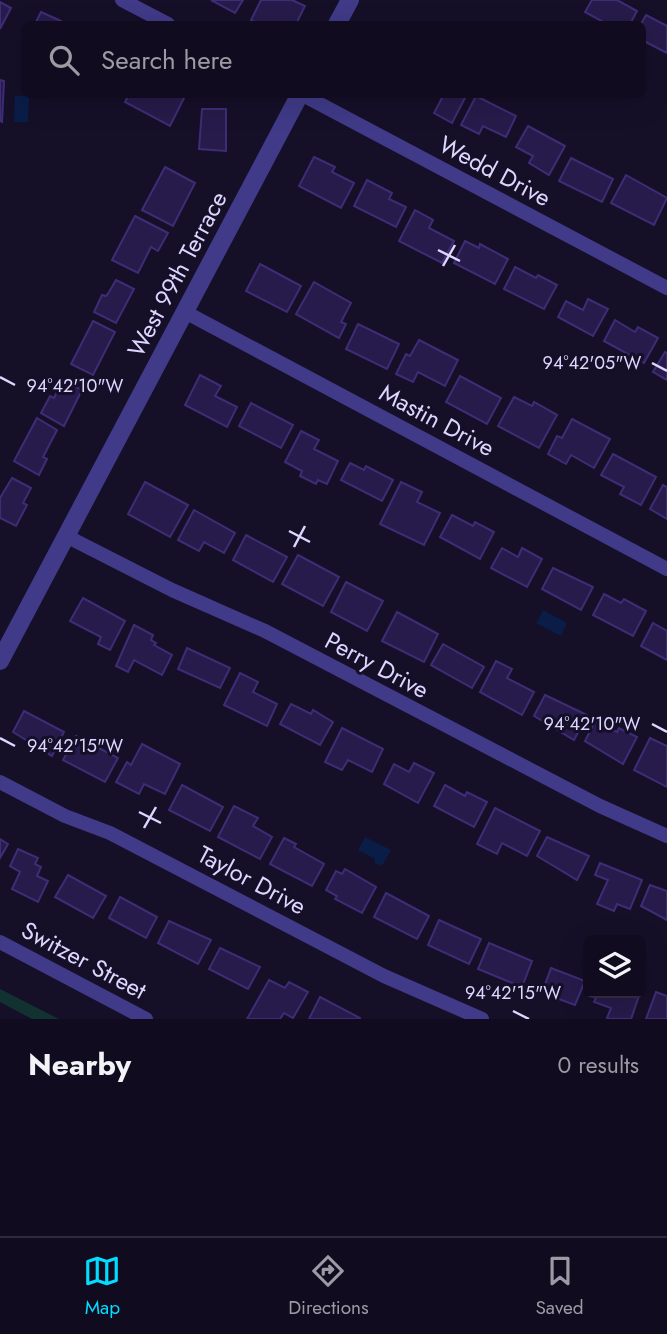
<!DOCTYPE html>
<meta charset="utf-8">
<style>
:root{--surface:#100b1e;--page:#191427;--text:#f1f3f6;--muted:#9c9ba4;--line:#302b3c;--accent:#03dbff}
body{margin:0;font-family:Jost,sans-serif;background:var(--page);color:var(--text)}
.controls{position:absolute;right:21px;bottom:21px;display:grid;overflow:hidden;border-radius:10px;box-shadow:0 7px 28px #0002}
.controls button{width:63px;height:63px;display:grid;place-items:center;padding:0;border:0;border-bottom:2px solid var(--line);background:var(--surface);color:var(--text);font:35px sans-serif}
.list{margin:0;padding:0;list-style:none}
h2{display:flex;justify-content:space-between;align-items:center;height:91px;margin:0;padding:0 28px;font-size:30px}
h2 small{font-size:23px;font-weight:400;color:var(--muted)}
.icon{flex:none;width:38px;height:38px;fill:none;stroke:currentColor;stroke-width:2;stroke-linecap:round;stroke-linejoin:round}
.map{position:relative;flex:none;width:667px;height:1019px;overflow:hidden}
.search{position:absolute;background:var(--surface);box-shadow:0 7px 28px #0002;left:21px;right:21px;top:21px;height:77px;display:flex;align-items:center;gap:18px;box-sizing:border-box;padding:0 24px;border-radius:10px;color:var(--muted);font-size:26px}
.sheet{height:217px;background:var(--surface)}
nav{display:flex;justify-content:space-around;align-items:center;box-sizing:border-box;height:98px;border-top:2px solid var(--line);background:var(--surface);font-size:19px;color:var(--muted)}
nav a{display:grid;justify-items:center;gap:4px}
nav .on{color:var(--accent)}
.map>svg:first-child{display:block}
.green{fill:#123232}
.water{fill:#091d47}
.building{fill:#261b4a;stroke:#3e2d76;stroke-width:2}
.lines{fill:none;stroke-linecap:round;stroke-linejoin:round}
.minor{stroke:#403a88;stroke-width:14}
.tertiary{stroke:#403a88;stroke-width:18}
.ticks{fill:none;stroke:#ddd7ff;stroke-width:2.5}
.labels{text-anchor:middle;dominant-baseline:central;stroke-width:6;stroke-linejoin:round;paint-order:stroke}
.street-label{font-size:24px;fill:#ddd7ff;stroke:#150f28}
.ticks-label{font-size:18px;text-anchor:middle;fill:#ddd7ff;stroke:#150f28;stroke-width:6;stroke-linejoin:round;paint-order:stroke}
</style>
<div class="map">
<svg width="667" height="1019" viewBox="0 0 667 1019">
<rect width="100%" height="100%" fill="#150f28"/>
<!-- green -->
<path class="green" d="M0,989L59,1019H32L0,1002Z"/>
<!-- water -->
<g class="water">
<path d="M15,96H29L28,122H14Z"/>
<path d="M543,610L567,623L561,636L536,623Z"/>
<path d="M365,837L391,850L383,864L380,866L375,863V859L358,850Z"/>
</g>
<!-- building -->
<g class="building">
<path d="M211,0H243L235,13Z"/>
<path d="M261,0H292L305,6L296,24H281L276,22L274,24H259L251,20Z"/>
<path d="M592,0H617L637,11L630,24H607L585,12Z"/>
<path d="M0,2L11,8L0,29Z"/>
<path d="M41,12L61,21L59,24H35Z"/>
<path d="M646,15L667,26V53L642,40L641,24Z"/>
<path d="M0,80L4,81L2,122L0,121Z"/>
<path d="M129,94H186L170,126L125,102Z"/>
<path d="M435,94H467L452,123L434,113L442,98Z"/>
<path d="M476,96L516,116L506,137L483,126L479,134L461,125Z"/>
<path d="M202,109H226V151L199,149Z"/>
<path d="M528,126L565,146L549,175L529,163L533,156L516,147Z"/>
<path d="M314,157L335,167L332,172L354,183L341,208L299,186Z"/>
<path d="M571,158L613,179L602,202L559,181Z"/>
<path d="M165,167L195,183L173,226L142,210Z"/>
<path d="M626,175L667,198L654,225L611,203Z"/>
<path d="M367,180L392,193L389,199L406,207L396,227L354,206Z"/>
<path d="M415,210L433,220L429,228L454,241L442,263L399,241Z"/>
<path d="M135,216L168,233L158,251L151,247L138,273L112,260Z"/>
<path d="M465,241L479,248L480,244L508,259L495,284L454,263Z"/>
<path d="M260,264L301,286L287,312L246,291Z"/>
<path d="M515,267L536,278L538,275L557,285L544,309L504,289Z"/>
<path d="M116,280L134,289L116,323L94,312L102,295L106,296L109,292Z"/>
<path d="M314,282L351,303L341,322L346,324L339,338L296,314Z"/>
<path d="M588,299L608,309L593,336L558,317L566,301L583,310Z"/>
<path d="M615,320L635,332L638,327L658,338L644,363L604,341Z"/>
<path d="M93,321L115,332L93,375L71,364Z"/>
<path d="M358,324L399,344L387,369L346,349Z"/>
<path d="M419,340L458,360L445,386L418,372L413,382L396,374L406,354L410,356Z"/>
<path d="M665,352L667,353V380L653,372Z"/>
<path d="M200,375L221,386L215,396L237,407L227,427L185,405Z"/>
<path d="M460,376L501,398L487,424L446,402Z"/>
<path d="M63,380L82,390L64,426L41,413L50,396L54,398Z"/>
<path d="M514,397L532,406L534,402L557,415L539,448L498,426Z"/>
<path d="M251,403L293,425L281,448L239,426Z"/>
<path d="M37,418L57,430L43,457L47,459L39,475L14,461Z"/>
<path d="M572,419L610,439L594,468L571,455L566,464L548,454L557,436L562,438Z"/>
<path d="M301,431L319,440L314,449L338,461L327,484L318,480L316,484L300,476L302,471L285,462Z"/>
<path d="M613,454L656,477L641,505L620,494L624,487L601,475Z"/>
<path d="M350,463L364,470L366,466L393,480L382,501L341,480Z"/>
<path d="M12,478L31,488L23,503L27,505L16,526L0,518V498Z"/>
<path d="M145,482L188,505L170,537L128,514Z"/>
<path d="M401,482L422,492L417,502L440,513L424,545L380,524Z"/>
<path d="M663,485L667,487V519L650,509Z"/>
<path d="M194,510L235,533L224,553L204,542L199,551L178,540Z"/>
<path d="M452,515L473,526L475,522L494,532L480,559L440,537Z"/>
<path d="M246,535L287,557L273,582L233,560Z"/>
<path d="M502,548L518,557L522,548L542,559L527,587L491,568Z"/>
<path d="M298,555L339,577L323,606L282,584Z"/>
<path d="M553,568L593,587L581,610L542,589Z"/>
<path d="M346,582L383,601L367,631L331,612Z"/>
<path d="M604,594L621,603L624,599L646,611L633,636L593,615Z"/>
<path d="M83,598L125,621L110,650L98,644L101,637L70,621Z"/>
<path d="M397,612L438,634L424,662L382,641Z"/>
<path d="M653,623L667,631V660L641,646Z"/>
<path d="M134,625L153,635L151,640L156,643L154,645L172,655L162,675L134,660L128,672L116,666Z"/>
<path d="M443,644L484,667L472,688L431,665Z"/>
<path d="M187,648L230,668L220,688L178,669Z"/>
<path d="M496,661L512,669L507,678L534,692L522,715L480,692Z"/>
<path d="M240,673L258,682L253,692L277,704L267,726L224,705Z"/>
<path d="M545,695L587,715L574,740L534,716Z"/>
<path d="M291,704L311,714L313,710L333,722L320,745L280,724Z"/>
<path d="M24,711L64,732L52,756L13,732Z"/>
<path d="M595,721L617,732L619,728L637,737L623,764L585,741Z"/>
<path d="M342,728L383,749L372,772L348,760L342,770L325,762Z"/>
<path d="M76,736L118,758L105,782L63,760Z"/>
<path d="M650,738L667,746V787L634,770Z"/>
<path d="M142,744L180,764L165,794L144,784L139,794L116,782L127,762L131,765Z"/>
<path d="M414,763L434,773L418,803L384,784L394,764L409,772Z"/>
<path d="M182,785L223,807L210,831L169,810Z"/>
<path d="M445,785L465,796L467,792L487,802L474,827L434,806Z"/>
<path d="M234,806L258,818L253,826L272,837L260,859L218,837Z"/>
<path d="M495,808L540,831L527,856L502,843L497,854L477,844Z"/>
<path d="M547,837L589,856L577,880L537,856Z"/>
<path d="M284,838L296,844L294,847L324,864L312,886L270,864Z"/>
<path d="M0,839L8,844L0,858Z"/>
<path d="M18,849L38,858L35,864L41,867L37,876L48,881L38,902L12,889L20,872L10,866Z"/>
<path d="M600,863L642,880L630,909L617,904L614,911L597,904L608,880L595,875Z"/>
<path d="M345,869L376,887L362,913L335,899L337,896L326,890L336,871L342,874Z"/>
<path d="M68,875L106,896L93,918L55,897Z"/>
<path d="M650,885L667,891V920L641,906Z"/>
<path d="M386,893L429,916L417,939L374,917Z"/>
<path d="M120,897L157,917L146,938L109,918Z"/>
<path d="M439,920L481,939L469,964L428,945Z"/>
<path d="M169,921L211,940L198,964L158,943Z"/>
<path d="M489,943L532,961L522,987L478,969Z"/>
<path d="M220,948L260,967L248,989L209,969Z"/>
<path d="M551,968L585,981L575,1005L542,993Z"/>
<path d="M269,980L285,988L289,982L308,992L293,1018L284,1013L280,1019H247Z"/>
<path d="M656,992L667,996V1019H646Z"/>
<path d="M598,993H640L631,1019H610L607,1018L611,1008L594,1002Z"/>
<path d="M320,997L360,1018V1019H309Z"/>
</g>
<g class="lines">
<!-- minor -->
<g class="minor">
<path d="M122,0L168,24"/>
<path d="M301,94L667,288"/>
<path d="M185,312L667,569"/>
<path d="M66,536L172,590L265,631L600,806L667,836"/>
<path d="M0,782L65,816L110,833L384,976L482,1019"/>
<path d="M0,942L146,1019"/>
</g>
<!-- tertiary -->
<g class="tertiary">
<path d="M337,24L350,0"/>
<path d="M0,661L300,94"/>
</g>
</g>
<!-- ticks -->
<path class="ticks" d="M438,250L460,261M443,266L455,245M652,363L667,371M0,377L15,385M289,531L310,542M294,547L305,526M652,724L667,732M0,738L15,746M139,812L161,823M144,828L156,807M513,1011L529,1019"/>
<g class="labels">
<!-- street labels -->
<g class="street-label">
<text transform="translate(495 171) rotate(28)">Wedd Drive</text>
<text transform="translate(177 274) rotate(-62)">West 99th Terrace</text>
<text transform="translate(437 420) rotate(28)">Mastin Drive</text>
<text transform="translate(377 665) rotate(28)">Perry Drive</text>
<text transform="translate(252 880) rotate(28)">Taylor Drive</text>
<text transform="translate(84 960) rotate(28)">Switzer Street</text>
</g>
</g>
<g class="ticks-label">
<text x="592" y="369">94°42'05"W</text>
<text x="75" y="392">94°42'10"W</text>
<text x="592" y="730">94°42'10"W</text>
<text x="75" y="752">94°42'15"W</text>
<text x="513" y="999">94°42'15"W</text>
</g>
</svg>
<div class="controls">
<button><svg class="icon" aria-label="layers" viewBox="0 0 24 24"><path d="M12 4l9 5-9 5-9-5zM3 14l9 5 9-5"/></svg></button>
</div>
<div class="search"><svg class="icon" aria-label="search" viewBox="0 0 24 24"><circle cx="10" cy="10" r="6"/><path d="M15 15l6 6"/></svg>Search here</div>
</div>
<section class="sheet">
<h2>Nearby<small>0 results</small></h2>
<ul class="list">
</ul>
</section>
<nav>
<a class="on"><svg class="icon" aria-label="map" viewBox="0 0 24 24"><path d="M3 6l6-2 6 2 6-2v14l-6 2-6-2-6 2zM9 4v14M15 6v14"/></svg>Map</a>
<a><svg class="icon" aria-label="directions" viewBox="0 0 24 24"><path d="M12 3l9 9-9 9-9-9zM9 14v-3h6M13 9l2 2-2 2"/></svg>Directions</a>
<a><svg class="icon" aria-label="saved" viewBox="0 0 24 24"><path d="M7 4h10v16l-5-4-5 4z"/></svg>Saved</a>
</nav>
